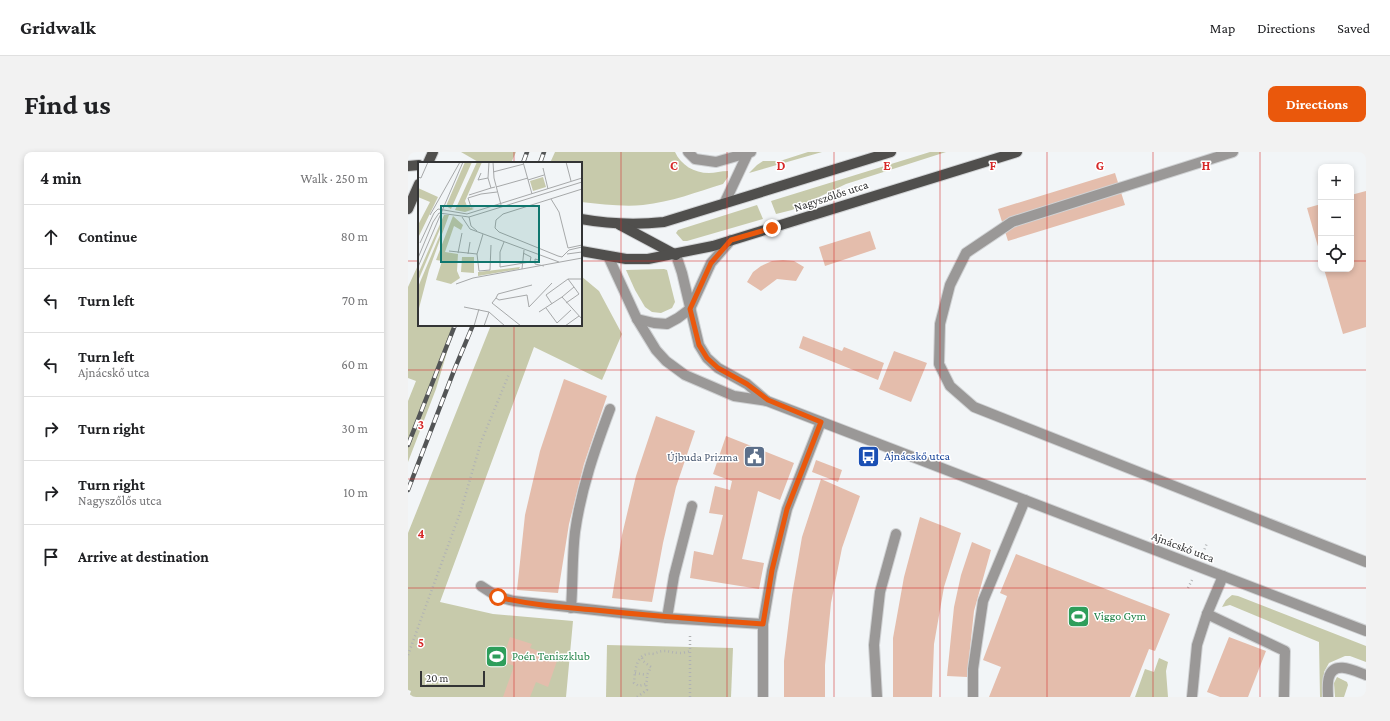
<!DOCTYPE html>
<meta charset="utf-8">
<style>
:root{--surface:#fff;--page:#f2f2f2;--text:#202124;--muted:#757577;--line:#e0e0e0;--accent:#ea580c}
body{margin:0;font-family:"Crimson Pro",serif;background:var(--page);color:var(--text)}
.controls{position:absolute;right:12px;top:12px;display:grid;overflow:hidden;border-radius:8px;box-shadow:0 2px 6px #0003}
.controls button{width:36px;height:36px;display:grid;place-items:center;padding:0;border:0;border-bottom:1px solid var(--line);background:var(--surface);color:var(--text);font:20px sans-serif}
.scale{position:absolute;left:12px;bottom:10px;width:65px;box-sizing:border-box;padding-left:4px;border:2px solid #333435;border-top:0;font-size:11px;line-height:14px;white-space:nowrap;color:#333435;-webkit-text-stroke:3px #fff;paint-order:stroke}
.stop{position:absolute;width:12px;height:12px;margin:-9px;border:3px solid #ea580c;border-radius:50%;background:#fff}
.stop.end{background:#ea580c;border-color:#fff;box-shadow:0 1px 4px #0008}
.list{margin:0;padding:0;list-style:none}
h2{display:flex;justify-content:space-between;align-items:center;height:52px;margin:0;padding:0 16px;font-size:17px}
h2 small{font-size:13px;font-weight:400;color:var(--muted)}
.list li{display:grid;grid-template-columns:26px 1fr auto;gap:12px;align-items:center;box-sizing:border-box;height:64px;padding:0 16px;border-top:1px solid var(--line)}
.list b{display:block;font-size:15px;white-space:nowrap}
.list p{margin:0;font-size:13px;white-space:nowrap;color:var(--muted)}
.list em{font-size:13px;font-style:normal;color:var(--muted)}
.icon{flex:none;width:22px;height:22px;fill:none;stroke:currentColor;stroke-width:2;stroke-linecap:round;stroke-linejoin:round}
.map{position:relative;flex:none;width:958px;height:545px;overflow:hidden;border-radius:8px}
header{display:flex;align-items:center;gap:24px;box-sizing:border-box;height:56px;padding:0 20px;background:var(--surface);border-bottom:1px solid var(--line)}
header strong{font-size:19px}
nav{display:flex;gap:22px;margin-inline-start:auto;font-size:14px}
.intro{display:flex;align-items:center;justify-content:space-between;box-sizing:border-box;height:96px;padding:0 24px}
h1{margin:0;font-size:28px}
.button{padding:10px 18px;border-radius:8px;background:var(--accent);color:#fff;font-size:14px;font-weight:700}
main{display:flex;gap:24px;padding:0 24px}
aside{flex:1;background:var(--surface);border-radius:8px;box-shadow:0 2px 6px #0003}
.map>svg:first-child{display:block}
.green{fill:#c7caab}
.building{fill:#e4bdac}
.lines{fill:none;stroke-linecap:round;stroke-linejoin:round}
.minor-casing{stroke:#d0d2d4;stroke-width:12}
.major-casing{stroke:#d0d2d4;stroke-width:12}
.path{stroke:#b0b2b4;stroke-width:2.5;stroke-dasharray:1 3;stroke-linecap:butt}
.minor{stroke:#9a9897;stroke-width:10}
.major{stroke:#504f4d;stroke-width:10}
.rail-casing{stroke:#535556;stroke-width:4.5}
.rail{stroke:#fff;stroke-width:3;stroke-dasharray:9;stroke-linecap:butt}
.route{stroke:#ea580c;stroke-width:5}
.grid{fill:none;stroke:#d62828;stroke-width:1;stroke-opacity:0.55}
.labels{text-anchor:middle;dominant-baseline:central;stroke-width:3;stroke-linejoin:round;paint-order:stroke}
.street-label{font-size:12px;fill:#333435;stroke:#fff}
.transit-label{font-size:12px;fill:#164399;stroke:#fff;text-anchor:start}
.service-label{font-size:12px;fill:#4e5e75;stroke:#fff;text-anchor:end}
.leisure-label{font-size:12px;fill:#27864d;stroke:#fff;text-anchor:start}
.inset-road{fill:none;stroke:#a6a8a9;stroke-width:1}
.view{fill:#0f766e;fill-opacity:0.15;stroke:#0f766e;stroke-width:2}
.inset-edge{fill:none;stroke:#333435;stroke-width:2}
.grid-label{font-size:13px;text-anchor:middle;font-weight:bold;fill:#d62828;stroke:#fff;stroke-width:3;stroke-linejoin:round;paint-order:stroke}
</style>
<header>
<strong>Gridwalk</strong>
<nav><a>Map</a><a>Directions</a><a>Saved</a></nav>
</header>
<div class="intro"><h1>Find us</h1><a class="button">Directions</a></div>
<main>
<aside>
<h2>4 min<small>Walk · 250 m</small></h2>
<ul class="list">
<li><svg class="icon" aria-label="ahead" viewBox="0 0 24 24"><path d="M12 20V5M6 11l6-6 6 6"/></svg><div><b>Continue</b></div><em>80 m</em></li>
<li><svg class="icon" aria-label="left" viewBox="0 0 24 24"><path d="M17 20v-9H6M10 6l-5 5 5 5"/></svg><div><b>Turn left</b></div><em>70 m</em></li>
<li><svg class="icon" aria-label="left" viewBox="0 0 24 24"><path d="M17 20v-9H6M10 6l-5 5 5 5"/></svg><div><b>Turn left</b><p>Ajnácskő utca</p></div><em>60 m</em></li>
<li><svg class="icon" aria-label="right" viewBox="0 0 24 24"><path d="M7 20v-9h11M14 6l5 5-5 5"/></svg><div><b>Turn right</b></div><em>30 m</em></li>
<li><svg class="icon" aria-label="right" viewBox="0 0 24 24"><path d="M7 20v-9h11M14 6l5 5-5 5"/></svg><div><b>Turn right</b><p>Nagyszőlős utca</p></div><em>10 m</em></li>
<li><svg class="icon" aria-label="arrive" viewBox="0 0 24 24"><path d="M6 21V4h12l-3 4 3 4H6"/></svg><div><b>Arrive at destination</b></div></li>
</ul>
</aside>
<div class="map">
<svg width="958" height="545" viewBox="0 0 958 545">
<rect width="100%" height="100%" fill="#f2f5f7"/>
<!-- green -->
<g class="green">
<path d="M53,0H108L103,11H72Z"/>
<path d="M147,0H267C273,13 286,21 301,21C307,21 313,19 320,19V25L315,32C289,40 263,50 235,53C215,55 193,52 173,50V11H142Z"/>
<path d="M400,0H414L341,21L349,13L355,9H372Z"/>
<path d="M522,0H538L438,32L384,58L368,62L363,49Z"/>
<path d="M349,53L355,67L279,89H275L268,81L270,78Z"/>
<path d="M11,111V173H47L28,237L0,310V249L8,229L0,226V135Z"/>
<path d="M256,117L259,118L267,150L264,156L253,161L244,160L237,155L227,138L218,118Z"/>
<path d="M173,124L191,139L214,182L194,228L126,195L32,450L85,462L165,469L158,545H1L3,539L0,538V381L83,173H173Z"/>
<path d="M824,443L830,444L958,494V510L942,504H937L921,511L916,520V545H912L911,490L822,453L814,455L818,448Z"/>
<path d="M199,493L325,496L323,545H198Z"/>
<path d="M751,506L760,510L758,519L760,545H727L737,517L746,520Z"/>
<path d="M929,525L939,530L940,533L936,545H927L926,531Z"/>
</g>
<!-- building -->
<g class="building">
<path d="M707,21L717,53L600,89L590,57Z"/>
<path d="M958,39V175L935,182L916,117H943V43Z"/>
<path d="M913,52V105L899,56Z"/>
<path d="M462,79L468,97L417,114L411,95Z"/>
<path d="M375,108L386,109L396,115L388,129L369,127L353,139L339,130L345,120L353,114L364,109Z"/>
<path d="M395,184L434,199L436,195L476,211L470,228L391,196Z"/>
<path d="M486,199L519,211L503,250L471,237Z"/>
<path d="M156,227L199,244L176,312L161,372L150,441L109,438L117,363L132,299Z"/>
<path d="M248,264L287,279L268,335L255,391L244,450L204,446L214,383L228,324Z"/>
<path d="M318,284L386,311L372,348L350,339L334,407L356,411L351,437L282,426L286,399L305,403L315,363L301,361L307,334L322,338L324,329L305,322Z"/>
<path d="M408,308L434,318L430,330L404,320Z"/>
<path d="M413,327L452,344L434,396L423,451L417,513V545H376V509L384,443L394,385Z"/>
<path d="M512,365L553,381L536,435L526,492L524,545H485V486L496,425Z"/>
<path d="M564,390L583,398L566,459L559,525L539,524L546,455L553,423Z"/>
<path d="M608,402L762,462L747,499L741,497L722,545H581L593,515L575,508L599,444L592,441Z"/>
<path d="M102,485L124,492L122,496L150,506L140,535L128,530L122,545H95L106,514L94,509Z"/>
<path d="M821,485L858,499L840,545H812L799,540Z"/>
</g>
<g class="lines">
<defs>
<g id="minor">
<path d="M280,0L287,7L308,10L343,0"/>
<path d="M825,0L604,70L558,101L542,133L532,172L531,212L542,234L566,255L958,410"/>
<path d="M316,52L340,1"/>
<path d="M268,103L274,121L291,193L299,206L310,216L339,232L359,249"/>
<path d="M200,104L229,167L248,198L258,209L277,223L326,244L359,249L958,479"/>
<path d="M229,167L246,171L259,172L270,166L282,157L303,111L323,88"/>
<path d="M73,434L90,445L106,449L259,466L355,472"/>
<path d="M163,456C165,431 164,405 167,380C173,337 187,297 202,257"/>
<path d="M799,462L877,499L876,545"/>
<path d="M259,466L266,424L284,354"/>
<path d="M355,545V472L364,419L379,357L413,270"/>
<path d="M469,545L466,493L472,440L488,382"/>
<path d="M565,545V517L575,449L617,348"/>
<path d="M784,545L789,493L799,462L815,424"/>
<path d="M920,545C920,539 919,531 921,525C926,508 947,519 958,523"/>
</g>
<g id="major">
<path d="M20,11L25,0"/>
<path d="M0,14L11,13"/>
<path d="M0,57L11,32"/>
<path d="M173,67C201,72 228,73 256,70L483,0"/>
<path d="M212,73L268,103"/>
<path d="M173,99L218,107H240L305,94L609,0"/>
</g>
</defs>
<!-- minor casing -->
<use href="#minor" class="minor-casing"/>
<!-- major casing -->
<use href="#major" class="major-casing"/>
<!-- path -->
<g class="path">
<path d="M795,401L799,391"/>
<path d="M780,436L784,428"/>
<path d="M0,503L53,358L73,290L101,222"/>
<path d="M234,506L235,509L243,515L239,523V528L238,532L231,534L226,531C227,518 228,499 246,502C257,496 261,501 272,501C275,501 279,500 282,499"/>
<path d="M227,521L239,523"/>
<path d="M229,545L239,538L238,532"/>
<path d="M282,545V484"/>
</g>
<!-- minor -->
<use href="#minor" class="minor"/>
<!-- major -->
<use href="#major" class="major"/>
<defs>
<g id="rail">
<path d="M115,11L119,0"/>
<path d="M132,11L136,0"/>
<path d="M0,293L47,173"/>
<path d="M0,338L47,216L65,173"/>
</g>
</defs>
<!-- rail casing -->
<use href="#rail" class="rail-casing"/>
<!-- rail -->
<use href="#rail" class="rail"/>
</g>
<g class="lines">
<!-- route -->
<path class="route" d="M90,445C122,453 155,455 187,458C243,464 299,468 355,472L364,418L379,357L413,270L360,248L339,232L310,216L299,206L291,193L282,157L303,111L323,88L364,76"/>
</g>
<!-- grid -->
<path class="grid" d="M106,0V11M213,0V545M319,0V545M426,0V545M532,0V545M639,0V545M745,0V545M852,0V545M0,109H11M173,109H913M943,109H958M106,173V545M0,218H958M0,327H958M0,436H958"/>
<!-- icons -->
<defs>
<symbol id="bus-square" viewBox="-11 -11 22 22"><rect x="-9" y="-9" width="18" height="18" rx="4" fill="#1a4fb4" stroke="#fff"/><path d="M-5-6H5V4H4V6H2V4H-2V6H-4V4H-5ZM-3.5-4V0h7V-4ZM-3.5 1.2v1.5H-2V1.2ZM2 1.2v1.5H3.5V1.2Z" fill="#fff"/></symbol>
<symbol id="civic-square" viewBox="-11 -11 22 22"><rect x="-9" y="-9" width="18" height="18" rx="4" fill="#5c6f8a" stroke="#fff"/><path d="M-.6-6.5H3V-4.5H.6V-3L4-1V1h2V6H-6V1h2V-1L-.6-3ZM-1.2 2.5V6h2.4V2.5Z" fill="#fff"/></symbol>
<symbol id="stadium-square" viewBox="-11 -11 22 22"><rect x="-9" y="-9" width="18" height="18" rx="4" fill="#2e9e5b" stroke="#fff"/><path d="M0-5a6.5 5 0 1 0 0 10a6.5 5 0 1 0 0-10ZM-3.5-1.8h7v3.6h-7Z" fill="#fff"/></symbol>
</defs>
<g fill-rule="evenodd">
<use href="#bus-square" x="448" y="292" width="25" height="25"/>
<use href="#civic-square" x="334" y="292" width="25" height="25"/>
<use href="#stadium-square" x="658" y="452" width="25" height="25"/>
<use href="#stadium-square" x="76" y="492" width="25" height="25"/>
</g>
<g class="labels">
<!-- street labels -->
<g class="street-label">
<text transform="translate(423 44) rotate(-18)">Nagyszőlős utca</text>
<text transform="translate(775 395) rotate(21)">Ajnácskő utca</text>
</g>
<!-- transit labels -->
<g class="transit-label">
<text x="476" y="304">Ajnácskő utca</text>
</g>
<!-- service labels -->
<g class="service-label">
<text x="330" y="305">Újbuda Prizma</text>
</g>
<!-- leisure labels -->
<g class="leisure-label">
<text x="686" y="464">Viggo Gym</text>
<text x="104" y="504">Poén Teniszklub</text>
</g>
</g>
<!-- overview -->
<g transform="translate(10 10)">
<rect width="164" height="164" fill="#f2f5f7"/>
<path d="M47,0H54L33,47L28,44ZM59,0H64L47,39L49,44L56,47L47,50L37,48ZM125,15L128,25L115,29L112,19ZM0,26L20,35L0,76V63L12,40L0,35ZM26,53H31L11,108L0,150V125L24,68L22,67L0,119V112ZM35,54L45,63L43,68L36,64L27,90L40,92L39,109L42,116L33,122L18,118L24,99L18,98ZM44,95H56V111L43,110ZM102,105L101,107L60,114V110Z" fill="#c7caab"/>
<path class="inset-road" d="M71,0L70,16L73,26L77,25M75,0L76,16L83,43M105,0L114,32M148,0L153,19M125,6L130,27M75,10L106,2M63,11L60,18L70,16M0,15L3,16L10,0M110,18L126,13M78,25L110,16M164,27L85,52L78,58L77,66L81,70L140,94L144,95L151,88L164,85M51,33L73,26M133,37L141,50L150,86L164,83M61,44L53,45L50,36L63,32L79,30M12,53L42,0M44,55L52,67L141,100M51,55L53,64L59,69M65,72L59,92L61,109L72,108L73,83M86,80L82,90V105L112,100L113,95L105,91M2,81L16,51L20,47L49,52L164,16M31,89L59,92M40,91L44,71M50,92L52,80M149,92L164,90M0,96L15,60L21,51L51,55L164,20M121,98L117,97V102L126,104M0,105L45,0M104,107L106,88M38,122L55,116L164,96M144,135L156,125L150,117M78,136L80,132L114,123M148,141L161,132L156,125M134,142L128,133L132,130L150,117H164M46,145L71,150L87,164M128,146L139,161L153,148M121,150L144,135L164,157M56,164L61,147M66,164L71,150M103,164L74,141L78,136L81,138L109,133L111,145L134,121M147,164L161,154"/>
<path class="view" d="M23,44H121V100H23Z"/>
<rect width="164" height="164" class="inset-edge"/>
</g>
<g class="grid-label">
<text x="266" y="18">C</text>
<text x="373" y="18">D</text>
<text x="479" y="18">E</text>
<text x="585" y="18">F</text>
<text x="692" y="18">G</text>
<text x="798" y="18">H</text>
<text x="13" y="277">3</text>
<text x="13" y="386">4</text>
<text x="13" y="495">5</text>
</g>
</svg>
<div class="controls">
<button>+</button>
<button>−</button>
<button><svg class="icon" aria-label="locate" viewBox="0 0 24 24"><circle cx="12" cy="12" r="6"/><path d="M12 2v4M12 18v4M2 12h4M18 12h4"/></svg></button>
</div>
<div class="scale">20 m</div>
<div class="stop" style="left:90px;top:445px"></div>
<div class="stop end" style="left:364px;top:76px"></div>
</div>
</main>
